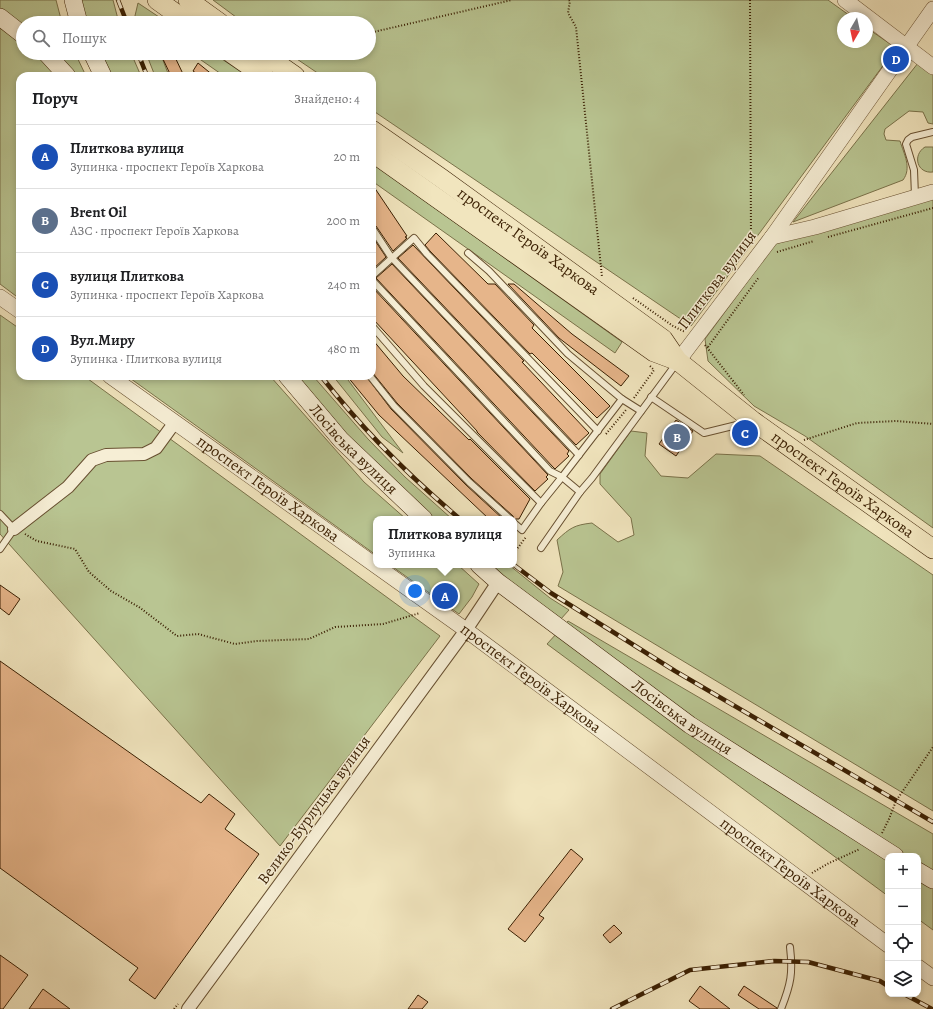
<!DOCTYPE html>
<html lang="uk">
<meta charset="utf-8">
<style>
:root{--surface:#fff;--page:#f2f2f2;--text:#202124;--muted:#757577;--line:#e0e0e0;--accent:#2563eb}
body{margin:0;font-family:Alegreya,serif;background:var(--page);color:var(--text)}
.controls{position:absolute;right:12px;bottom:12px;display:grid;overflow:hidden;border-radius:8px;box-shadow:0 2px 6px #0003}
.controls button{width:36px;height:36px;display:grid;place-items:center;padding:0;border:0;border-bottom:1px solid var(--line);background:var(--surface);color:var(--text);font:20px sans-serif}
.compass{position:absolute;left:837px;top:12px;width:36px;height:36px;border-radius:50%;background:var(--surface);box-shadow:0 2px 6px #0003;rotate:189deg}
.you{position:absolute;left:415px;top:591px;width:14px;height:14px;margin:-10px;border:3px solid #fff;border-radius:50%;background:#1a73e8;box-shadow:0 0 0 6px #1a73e833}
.badge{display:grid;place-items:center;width:26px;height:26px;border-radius:50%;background:var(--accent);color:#fff;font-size:13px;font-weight:700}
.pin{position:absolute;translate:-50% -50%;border:2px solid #fff;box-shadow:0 1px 4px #0006}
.popup{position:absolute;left:373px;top:516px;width:144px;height:52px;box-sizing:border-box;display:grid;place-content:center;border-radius:8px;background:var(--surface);filter:drop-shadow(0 1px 3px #0005);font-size:13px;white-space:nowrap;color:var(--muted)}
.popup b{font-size:15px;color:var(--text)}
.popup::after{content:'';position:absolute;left:50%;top:100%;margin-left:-8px;border:8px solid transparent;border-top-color:var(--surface)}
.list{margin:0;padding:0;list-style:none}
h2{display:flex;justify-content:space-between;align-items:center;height:52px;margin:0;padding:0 16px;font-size:17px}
h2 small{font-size:13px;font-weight:400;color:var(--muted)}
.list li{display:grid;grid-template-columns:26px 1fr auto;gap:12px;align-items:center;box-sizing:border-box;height:64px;padding:0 16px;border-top:1px solid var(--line)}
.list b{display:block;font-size:15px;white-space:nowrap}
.list p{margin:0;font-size:13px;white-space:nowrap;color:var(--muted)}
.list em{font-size:13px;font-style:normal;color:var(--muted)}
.icon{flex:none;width:22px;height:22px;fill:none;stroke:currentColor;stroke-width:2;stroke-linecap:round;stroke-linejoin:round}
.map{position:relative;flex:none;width:933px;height:1009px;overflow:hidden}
.search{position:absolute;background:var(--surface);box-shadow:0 2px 6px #0003;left:16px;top:16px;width:360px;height:44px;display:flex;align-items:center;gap:10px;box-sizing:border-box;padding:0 14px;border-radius:22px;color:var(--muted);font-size:15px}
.panel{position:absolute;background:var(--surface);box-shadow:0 2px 6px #0003;left:16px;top:72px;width:360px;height:308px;border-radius:12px}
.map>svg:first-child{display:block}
.green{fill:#b9c592;stroke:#7a724a}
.building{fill:#e6b58a;stroke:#3a1f02}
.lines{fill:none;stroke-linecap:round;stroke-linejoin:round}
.service-casing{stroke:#685031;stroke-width:8}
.minor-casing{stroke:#685031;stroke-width:14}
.tertiary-casing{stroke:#685031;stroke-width:16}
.secondary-casing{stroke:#3a1f02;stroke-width:18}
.primary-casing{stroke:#3a1f02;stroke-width:20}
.path{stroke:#3a1f02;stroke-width:2;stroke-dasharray:1 2;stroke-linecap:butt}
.service{stroke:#f6eed5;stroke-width:6}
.minor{stroke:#f6eed5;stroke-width:12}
.tertiary{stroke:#f6eed5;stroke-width:15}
.secondary{stroke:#f6eed5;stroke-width:17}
.primary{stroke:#f1e5be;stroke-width:19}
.rail-casing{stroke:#3a1f02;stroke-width:4.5}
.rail{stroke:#f6eed5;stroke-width:3;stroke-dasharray:9;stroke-linecap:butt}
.labels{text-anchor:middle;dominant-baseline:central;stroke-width:3;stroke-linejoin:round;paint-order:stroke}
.street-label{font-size:16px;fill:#3a1f02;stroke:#f6eed5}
</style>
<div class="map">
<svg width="933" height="1009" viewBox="0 0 933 1009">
<rect width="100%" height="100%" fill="#f1e5be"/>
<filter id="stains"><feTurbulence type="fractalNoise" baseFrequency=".005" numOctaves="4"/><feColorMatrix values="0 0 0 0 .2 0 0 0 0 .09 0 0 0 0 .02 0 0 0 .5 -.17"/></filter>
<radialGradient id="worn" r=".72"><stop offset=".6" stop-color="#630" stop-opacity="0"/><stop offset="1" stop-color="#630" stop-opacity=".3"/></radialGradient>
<!-- green -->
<g class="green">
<path d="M0,0H56L62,23H23V53H75L86,76H20V299L0,284Z"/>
<path d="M78,0H113L119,23H83Z"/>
<path d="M213,0H828L853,18H843V42H867V28L896,48L691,326L372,110V76H322L288,53H369V23H244Z"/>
<path d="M138,3L168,23H135L134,20Z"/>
<path d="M95,53H131L141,76H104Z"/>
<path d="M146,53H162L161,55L169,76H155Z"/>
<path d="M191,53H213L247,76H224Z"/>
<path d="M918,63L933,75V124L928,123L923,112L909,111L885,129L884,134L886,140L900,141C904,154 912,168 903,180L793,222Z"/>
<path d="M925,147H933V172C917,174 912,155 925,147Z"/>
<path d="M372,163L622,342L615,353L372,181Z"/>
<path d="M933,198V528L805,436L754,406L708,361L705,339L775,244Z"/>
<path d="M0,315L20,329V376H84L440,636L280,846L0,534Z"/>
<path d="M127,376H270L364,482L406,519H376V555Z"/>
<path d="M290,376H313L368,439L405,477L452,519H430Z"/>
<path d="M333,376H345L403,453L382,437Z"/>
<path d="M631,431L647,433L645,456L661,476L688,478L716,454L760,456L933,575V811L558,586L563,572L557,540C570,528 574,525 592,523L618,542L634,535L631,518L600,484V474Z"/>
<path d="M390,565H458L479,584L472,597L459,614Z"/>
<path d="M484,565H509L550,598L569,610L560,620Z"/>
<path d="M568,621L933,834V930L918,919V856H888V896L547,644Z"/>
</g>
<!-- building -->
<g class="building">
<path d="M173,53L184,76H171L162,57Z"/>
<path d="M198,63L214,76H200L193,71Z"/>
<path d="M372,184L407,236L405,237L407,238L393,251L376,226L372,224Z"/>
<path d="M436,233L488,284H495L534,325L532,328L610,406L597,418L532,353L530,354L430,251L425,245Z"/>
<path d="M372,236L386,257L372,270Z"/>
<path d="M413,245L524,361L522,362L589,433L576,445L398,258Z"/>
<path d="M392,264L569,451L567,454L569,456L555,469L553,467L376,278Z"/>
<path d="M508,284H514L572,334L629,376L621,386L559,338Z"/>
<path d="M372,287L548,475L546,477L548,479L535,491L477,432V431L372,318Z"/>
<path d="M372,339L403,376L469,440L470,439L530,499L519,519H514L513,516L472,479L397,403L372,372Z"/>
<path d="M347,376H366L391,409L466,485L503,519H489L379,415Z"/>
<path d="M676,420L693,431L676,456L659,444Z"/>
<path d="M0,585L20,599L9,615L0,608Z"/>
<path d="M0,661L201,803L209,794L235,814L225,829L259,854L155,999L129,980L138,968L0,868Z"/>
<path d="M571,849L583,859L539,915L544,918L525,942L508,929Z"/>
<path d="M614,925L622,933L610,943L603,935Z"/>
<path d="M0,955L28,975L3,1009H0Z"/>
<path d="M700,986L730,1009H700L689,1001Z"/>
<path d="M744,986L777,1008V1009H759L738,995Z"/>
<path d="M43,989L70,1009H29Z"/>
<path d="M418,995L428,1002L422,1009H408Z"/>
</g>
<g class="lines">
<defs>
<g id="service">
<path d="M915,196L914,170L906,144L908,140L912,137L933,132"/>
<path d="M372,228L391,257L579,455"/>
<path d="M468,253L489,271L568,354L622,399"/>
<path d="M372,276L414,238L427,254L598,431"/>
<path d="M372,280L550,471L562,477L580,492"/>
<path d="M372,326L424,386L541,503"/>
<path d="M370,376L394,406L469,482L510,519"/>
<path d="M651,397L704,433L749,422"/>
<path d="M0,514L14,529L0,549"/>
<path d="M514,523L522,530L541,503L562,477L622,399L641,411"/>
<path d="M541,548L580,492L592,478L676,364"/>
<path d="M781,1009C791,984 793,973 790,947"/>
</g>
<g id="minor">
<path d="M14,529L68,487L92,460L106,455L144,454L156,448L175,422"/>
<path d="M188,1009L466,630L498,582"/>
</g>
<g id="tertiary">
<path d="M845,0L933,67"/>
<path d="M772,237L815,227L933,192"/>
<path d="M0,297L20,311"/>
<path d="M678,361L772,237L933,9"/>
<path id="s1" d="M110,376L466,630L888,945"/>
<path d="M918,967L933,978"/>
</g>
<g id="secondary">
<path d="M73,0L79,23"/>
<path d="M0,17L23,35"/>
<path d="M46,53L67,76"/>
<path d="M92,53L103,76"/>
<path id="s2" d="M287,376L341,440L424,519"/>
<path id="s3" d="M479,565L498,582L690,725L895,856"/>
<path d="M918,871L933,880"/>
</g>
<g id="primary">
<path d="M157,0L189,23"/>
<path d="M188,0L220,23"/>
<path d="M231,53L264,76"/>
<path d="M262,53L295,76"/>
<path id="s4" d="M372,130L441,178L663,339L678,361L753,421L933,549"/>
<path d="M372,152L654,352L678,361"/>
</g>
</defs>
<!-- service casing -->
<use href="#service" class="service-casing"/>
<!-- minor casing -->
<use href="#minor" class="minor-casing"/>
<!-- tertiary casing -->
<use href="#tertiary" class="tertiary-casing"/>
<!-- secondary casing -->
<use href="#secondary" class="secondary-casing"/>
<!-- primary casing -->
<use href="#primary" class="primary-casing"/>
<!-- path -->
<g class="path">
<path d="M569,0L570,1L568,13L576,27L602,277"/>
<path d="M750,0L751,243L750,244"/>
<path d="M369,33L512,0"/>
<path d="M828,237L933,208"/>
<path d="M777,252L814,241"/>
<path d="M633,298L673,326L685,332"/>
<path d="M705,345L744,395"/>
<path d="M708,347L759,277"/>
<path d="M634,398L654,370L650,366"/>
<path d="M606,434L626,410"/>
<path d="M804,440L857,423L896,421L933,424"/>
<path d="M25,534L37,541L75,549L89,572L111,591L139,607L177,636L198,634L235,644L257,641L309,639L335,627L383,624L420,613"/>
<path d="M514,553L526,537"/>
<path d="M882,833L889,819L896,801L933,747"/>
<path d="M812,873L829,863L860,849"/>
<path d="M174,1009L178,1004"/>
</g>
<!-- service -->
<use href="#service" class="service"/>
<!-- minor -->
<use href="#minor" class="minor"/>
<!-- tertiary -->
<use href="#tertiary" class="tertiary"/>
<!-- secondary -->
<use href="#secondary" class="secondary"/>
<!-- primary -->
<use href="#primary" class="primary"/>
<defs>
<g id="rail">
<path d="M118,0L127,23"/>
<path d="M138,53L147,76"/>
<path d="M321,376C362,429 409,476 460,519"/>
<path d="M514,565L551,593L675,671L933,822"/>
<path d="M904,994L932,1009"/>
<path d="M612,1009L690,970L774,961L808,962L880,981L888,986"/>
</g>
</defs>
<!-- rail casing -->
<use href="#rail" class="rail-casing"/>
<!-- rail -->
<use href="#rail" class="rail"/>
</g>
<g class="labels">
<!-- street labels -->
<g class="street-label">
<text stroke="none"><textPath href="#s4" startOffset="192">проспект Героїв Харкова</textPath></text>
<text transform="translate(717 280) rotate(-53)">Плиткова вулиця</text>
<text stroke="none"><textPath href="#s2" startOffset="99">Лосівська вулиця</textPath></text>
<text stroke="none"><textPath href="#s4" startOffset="591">проспект Героїв Харкова</textPath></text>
<text stroke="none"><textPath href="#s1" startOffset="194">проспект Героїв Харкова</textPath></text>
<text stroke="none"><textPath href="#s1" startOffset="518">проспект Героїв Харкова</textPath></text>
<text stroke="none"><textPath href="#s3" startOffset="254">Лосівська вулиця</textPath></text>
<text transform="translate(314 810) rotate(-54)">Велико-Бурлуцька вулиця</text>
<text stroke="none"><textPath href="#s1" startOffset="842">проспект Героїв Харкова</textPath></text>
</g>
</g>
<rect width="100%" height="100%" filter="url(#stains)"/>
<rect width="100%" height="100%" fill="url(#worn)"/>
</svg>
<div class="controls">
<button>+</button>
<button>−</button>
<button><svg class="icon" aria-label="locate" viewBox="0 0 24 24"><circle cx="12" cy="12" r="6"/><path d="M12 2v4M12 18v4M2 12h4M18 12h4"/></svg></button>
<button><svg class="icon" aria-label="layers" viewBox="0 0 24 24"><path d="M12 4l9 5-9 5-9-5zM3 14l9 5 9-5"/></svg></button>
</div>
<svg class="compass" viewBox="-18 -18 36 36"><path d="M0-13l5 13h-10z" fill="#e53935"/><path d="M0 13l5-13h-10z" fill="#757577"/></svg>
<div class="you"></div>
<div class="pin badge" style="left:445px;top:596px;background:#1a4fb4">A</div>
<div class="popup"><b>Плиткова вулиця</b>Зупинка</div>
<div class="pin badge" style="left:677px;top:437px;background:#5c6f8a">B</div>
<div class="pin badge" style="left:745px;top:433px;background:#1a4fb4">C</div>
<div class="pin badge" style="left:896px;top:59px;background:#1a4fb4">D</div>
<div class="search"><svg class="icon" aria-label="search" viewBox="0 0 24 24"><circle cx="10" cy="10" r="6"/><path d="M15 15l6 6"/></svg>Пошук</div>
<section class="panel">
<h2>Поруч<small>Знайдено: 4</small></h2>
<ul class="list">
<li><span class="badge" style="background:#1a4fb4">A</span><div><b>Плиткова вулиця</b><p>Зупинка · проспект Героїв Харкова</p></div><em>20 m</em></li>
<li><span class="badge" style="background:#5c6f8a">B</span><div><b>Brent Oil</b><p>АЗС · проспект Героїв Харкова</p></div><em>200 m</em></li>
<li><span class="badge" style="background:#1a4fb4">C</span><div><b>вулиця Плиткова</b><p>Зупинка · проспект Героїв Харкова</p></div><em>240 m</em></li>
<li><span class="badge" style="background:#1a4fb4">D</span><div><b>Вул.Миру</b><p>Зупинка · Плиткова вулиця</p></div><em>480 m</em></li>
</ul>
</section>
</div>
